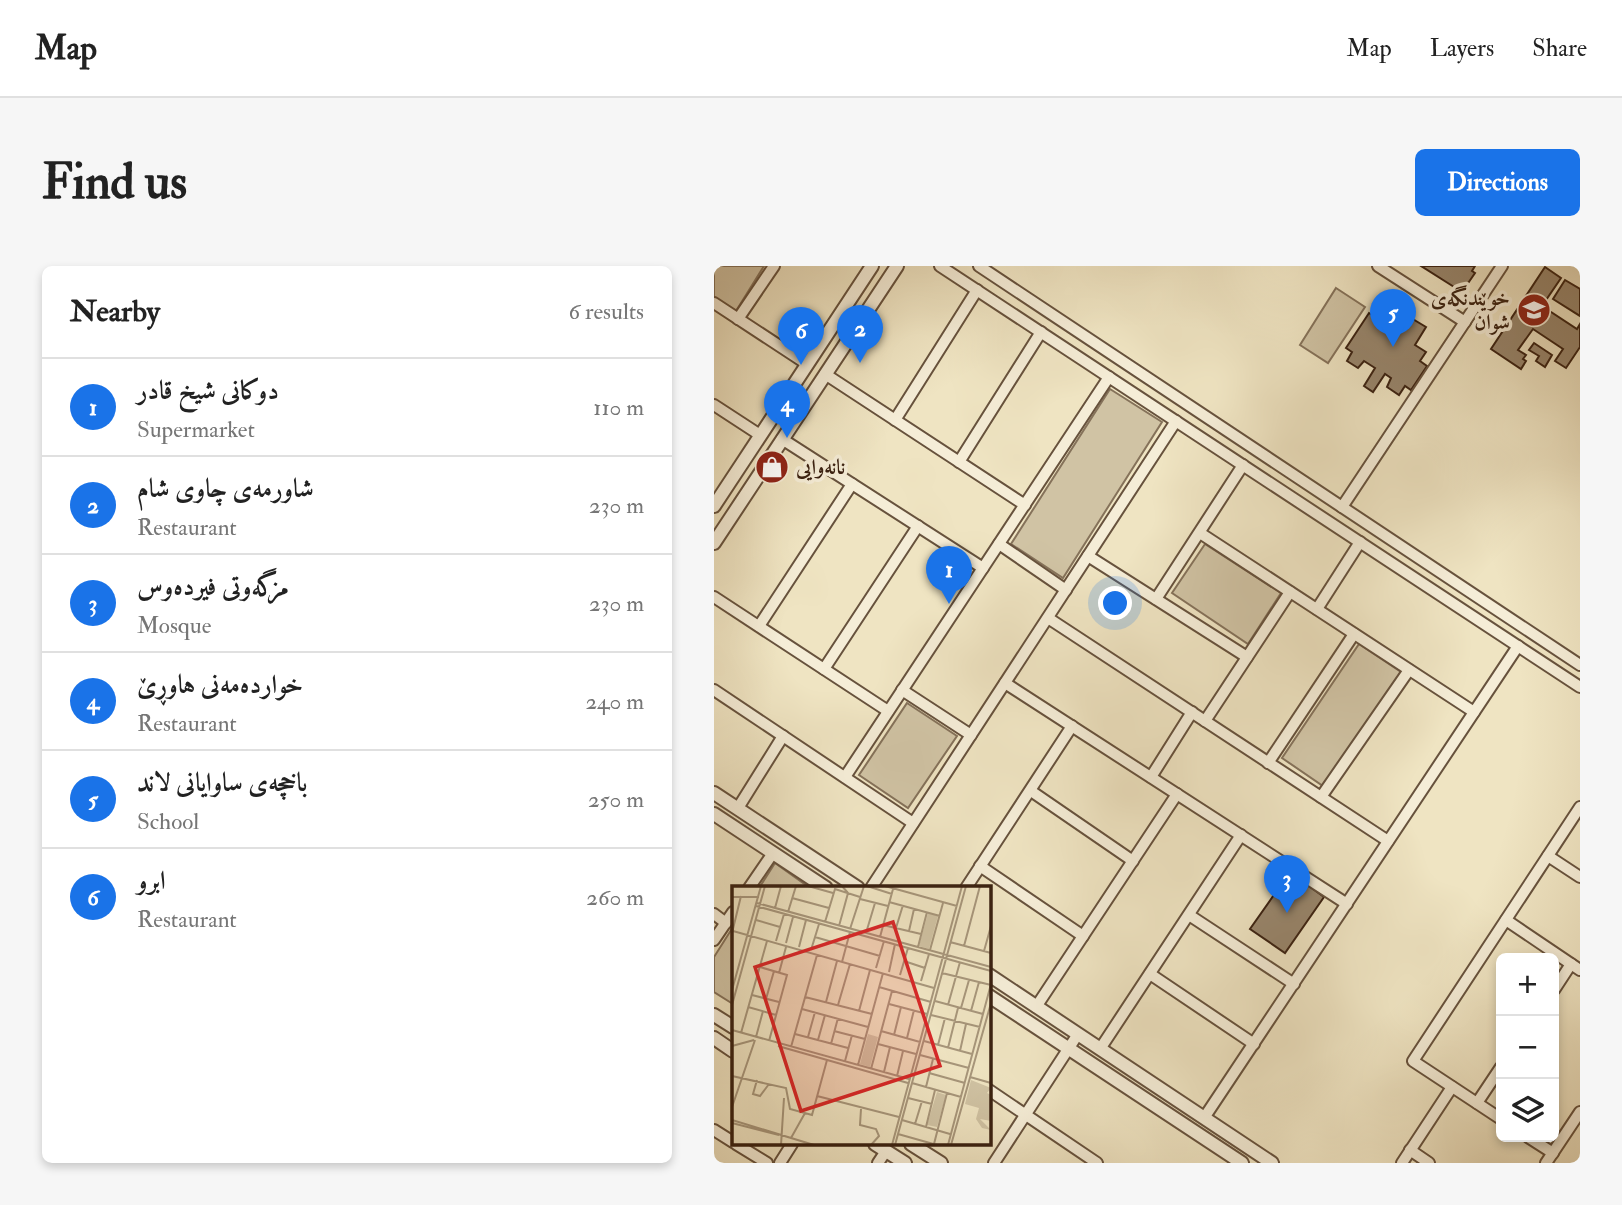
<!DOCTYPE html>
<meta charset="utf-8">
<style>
:root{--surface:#fff;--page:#f6f6f6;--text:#222;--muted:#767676;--line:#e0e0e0;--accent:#1a73e8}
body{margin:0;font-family:"IM FELL Double Pica",Amiri,serif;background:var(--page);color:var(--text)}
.controls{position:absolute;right:21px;bottom:21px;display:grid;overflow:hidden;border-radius:10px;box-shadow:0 4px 10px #0003}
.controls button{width:63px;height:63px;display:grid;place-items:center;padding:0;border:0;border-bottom:2px solid var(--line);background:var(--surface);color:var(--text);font:35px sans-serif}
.you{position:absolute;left:402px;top:338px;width:24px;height:24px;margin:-18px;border:5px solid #fff;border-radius:50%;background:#1a73e8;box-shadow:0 0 0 10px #1a73e833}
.badge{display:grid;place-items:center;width:46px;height:46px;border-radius:50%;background:var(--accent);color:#fff;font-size:23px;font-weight:700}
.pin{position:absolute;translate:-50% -58px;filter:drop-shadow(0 2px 4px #0008)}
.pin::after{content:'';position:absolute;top:37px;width:24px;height:21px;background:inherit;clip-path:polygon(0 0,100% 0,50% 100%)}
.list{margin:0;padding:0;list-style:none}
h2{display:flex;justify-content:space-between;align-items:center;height:91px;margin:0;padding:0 28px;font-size:30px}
h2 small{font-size:23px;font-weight:400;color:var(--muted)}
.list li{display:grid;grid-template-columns:46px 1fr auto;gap:21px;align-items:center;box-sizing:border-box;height:98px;padding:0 28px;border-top:2px solid var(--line)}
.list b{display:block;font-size:26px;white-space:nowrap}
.list p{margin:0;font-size:23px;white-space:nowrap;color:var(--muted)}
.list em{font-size:23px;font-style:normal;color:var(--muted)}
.icon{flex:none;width:38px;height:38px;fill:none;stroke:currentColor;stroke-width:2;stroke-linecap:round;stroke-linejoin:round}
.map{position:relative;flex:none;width:866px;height:897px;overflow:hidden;border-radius:10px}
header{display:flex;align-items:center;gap:42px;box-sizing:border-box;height:98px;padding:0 35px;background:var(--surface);border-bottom:2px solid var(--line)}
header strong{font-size:33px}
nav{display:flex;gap:38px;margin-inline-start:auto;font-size:24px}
.intro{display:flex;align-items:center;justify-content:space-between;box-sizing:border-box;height:168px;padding:0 42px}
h1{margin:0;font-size:49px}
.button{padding:18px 32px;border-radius:10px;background:var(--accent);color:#fff;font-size:24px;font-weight:700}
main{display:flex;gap:42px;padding:0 42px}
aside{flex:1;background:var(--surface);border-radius:10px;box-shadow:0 4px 10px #0003}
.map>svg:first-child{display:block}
.green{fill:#d0c3a4;stroke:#85725a;stroke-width:2}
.building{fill:#98866d;stroke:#3a2111;stroke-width:2}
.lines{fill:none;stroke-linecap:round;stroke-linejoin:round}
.minor-casing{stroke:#67523d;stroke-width:14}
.tertiary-casing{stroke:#67523d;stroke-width:16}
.minor{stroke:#f5edd7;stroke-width:10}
.tertiary{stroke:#f5edd7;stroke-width:12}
.labels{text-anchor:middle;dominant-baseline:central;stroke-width:7;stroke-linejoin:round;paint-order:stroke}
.poi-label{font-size:21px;font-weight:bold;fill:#3a2111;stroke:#f5edd7;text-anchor:end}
.inset-road{fill:none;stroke:#a7967b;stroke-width:2}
.view{fill:#d62828;fill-opacity:0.15;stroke:#d62828;stroke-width:3.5}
.inset-edge{fill:none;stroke:#3a2111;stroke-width:3.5}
</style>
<header>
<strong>Map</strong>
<nav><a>Map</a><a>Layers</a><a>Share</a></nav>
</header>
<div class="intro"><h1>Find us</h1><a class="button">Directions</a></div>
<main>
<aside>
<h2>Nearby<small>6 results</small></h2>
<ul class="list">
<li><span class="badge">1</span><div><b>دوکانی شیخ قادر</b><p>Supermarket</p></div><em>110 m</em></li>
<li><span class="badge">2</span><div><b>شاورمەی چاوی شام</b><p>Restaurant</p></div><em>230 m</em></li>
<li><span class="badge">3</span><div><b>مزگە‌وتی فیردە‌وس</b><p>Mosque</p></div><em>230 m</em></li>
<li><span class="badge">4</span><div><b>خواردەمەنی هاوڕێ</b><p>Restaurant</p></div><em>240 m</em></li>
<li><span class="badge">5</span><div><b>باخچەی ساوایانی لاند</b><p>School</p></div><em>250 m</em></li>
<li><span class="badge">6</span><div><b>ابرو</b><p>Restaurant</p></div><em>260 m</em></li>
</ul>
</aside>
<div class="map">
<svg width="866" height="897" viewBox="0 0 866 897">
<rect width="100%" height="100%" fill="#efe4c2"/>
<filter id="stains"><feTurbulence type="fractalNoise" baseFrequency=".00286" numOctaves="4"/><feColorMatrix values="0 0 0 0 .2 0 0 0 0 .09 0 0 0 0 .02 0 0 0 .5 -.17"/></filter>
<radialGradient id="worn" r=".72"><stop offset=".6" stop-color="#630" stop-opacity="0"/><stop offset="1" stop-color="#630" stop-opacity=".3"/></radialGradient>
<!-- green -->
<g class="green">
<path d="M0,0H50L22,45L0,31Z"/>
<path d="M622,22L651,41L614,97L586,79Z"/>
<path d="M396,123L448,156L349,312L297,278Z"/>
<path d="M491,278L567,327L534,378L458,327Z"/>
<path d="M645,378L687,406L609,520L568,492Z"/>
<path d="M193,437L243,470L194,542L145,509Z"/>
<path d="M61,597L96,622H45Z"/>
<path d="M19,661V738L0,726V691Z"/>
</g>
<!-- building -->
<g class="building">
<path d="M707,0H761L758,5L761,7L748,26Z"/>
<path d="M831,1L847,12L828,40L863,63L866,58V81L852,102L841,95L849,83L819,63L804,84L812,89L809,93L812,95L807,103L777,83Z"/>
<path d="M851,14L866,23V50L839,33Z"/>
<path d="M688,43L690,54L694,56L697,52L712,61L701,79L712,86L706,95L713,100L697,124L691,120L685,129L673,121L677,112L671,108L659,126L650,120L661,102L650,95L644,102L633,95L638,86L632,82L655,47L674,59L672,45Z"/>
<path d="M820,77L838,89L831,101L822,95L825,90L815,84Z"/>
<path d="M576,606L610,631L571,687L536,663Z"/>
</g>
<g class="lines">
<defs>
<g id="minor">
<path d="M226,0L866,421"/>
<path d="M265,0L866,399"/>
<path d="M664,0L751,56"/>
<path d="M0,37L93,98"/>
<path d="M24,53L60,0"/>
<path d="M111,108L311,239"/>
<path d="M0,139L46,169"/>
<path d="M181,154L263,24"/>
<path d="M68,173L269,302"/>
<path d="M245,196L327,66"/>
<path d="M628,241L788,0"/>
<path d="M486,267L760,446"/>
<path d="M285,278L352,324"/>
<path d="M374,290L533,391"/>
<path d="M0,331L174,445"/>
<path d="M442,333L529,199"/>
<path d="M603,343L646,276"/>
<path d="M334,352L674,575"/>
<path d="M45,360L138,218"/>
<path d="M110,403L204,260"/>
<path d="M291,417L633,638"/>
<path d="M0,424L199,557"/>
<path d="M188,424L257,469"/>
<path d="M491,455L576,326"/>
<path d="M554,497L640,368"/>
<path d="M131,511L395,111"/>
<path d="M437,511L478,446"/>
<path d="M317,525L419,595"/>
<path d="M607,531L695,404"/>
<path d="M24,542L69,470"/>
<path d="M834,590L866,611"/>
<path d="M266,600L369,670"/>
<path d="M35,622L59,587"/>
<path d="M157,622L462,155"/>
<path d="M252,622L358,460"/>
<path d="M0,648L12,657"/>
<path d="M475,649L580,718"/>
<path d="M792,654L866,704"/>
<path d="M0,674L19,646"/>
<path d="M436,708L540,778"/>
<path d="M840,724L857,698"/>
<path d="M322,741L463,528"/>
<path d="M386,783L527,569"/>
<path d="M275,824L383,897"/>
<path d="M763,837L787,801"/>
<path d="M490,852L804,380"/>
<path d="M787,853L699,795L866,541"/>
<path d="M0,864L19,876"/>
<path d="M814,871L839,887"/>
<path d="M22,878L53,897"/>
<path d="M696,884L715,897"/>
<path d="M66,897L78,878"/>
<path d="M164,897L172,885"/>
<path d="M280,897L364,768"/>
<path d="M688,897L738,821"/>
<path d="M832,897L866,846"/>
</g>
<g id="tertiary">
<path d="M0,240L158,0"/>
<path d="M0,277L183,0"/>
<path d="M0,527L144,622"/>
<path d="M0,548L112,622"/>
<path d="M275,709L558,897"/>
<path d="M275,730L528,897"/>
<path d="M0,749L19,761"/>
<path d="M0,772L19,785"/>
<path d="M161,878L191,897"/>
<path d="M197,878L227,897"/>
</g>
</defs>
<!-- minor casing -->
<use href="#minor" class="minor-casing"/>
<!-- tertiary casing -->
<use href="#tertiary" class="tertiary-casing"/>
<!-- minor -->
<use href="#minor" class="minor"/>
<!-- tertiary -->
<use href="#tertiary" class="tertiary"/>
</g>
<!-- icons -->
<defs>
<symbol id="school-disc" viewBox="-11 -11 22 22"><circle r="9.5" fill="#8f2418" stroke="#f5edd7"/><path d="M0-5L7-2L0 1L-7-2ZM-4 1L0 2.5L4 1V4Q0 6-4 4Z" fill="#fff"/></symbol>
<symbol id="shop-disc" viewBox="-11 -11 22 22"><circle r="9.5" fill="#8f2418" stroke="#f5edd7"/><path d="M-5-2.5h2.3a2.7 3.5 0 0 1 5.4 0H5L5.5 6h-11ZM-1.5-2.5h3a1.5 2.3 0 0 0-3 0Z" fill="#fff"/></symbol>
</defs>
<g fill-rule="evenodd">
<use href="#school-disc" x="801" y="25" width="38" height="38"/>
<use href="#shop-disc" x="39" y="182" width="38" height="38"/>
</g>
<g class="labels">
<!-- poi labels -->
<g class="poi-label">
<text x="796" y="32">خوێندنگەی<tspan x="796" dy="24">شوان</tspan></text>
<text x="82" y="201" text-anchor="start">نانەوایی</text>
</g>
</g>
<!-- overview -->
<g transform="translate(18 620)">
<rect width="259" height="259" fill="#efe4c2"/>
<path d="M196,27L206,30L197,63L187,60ZM136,148L146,151L138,181L128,178ZM239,194L259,202L255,207L259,209V235L248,233L259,244L250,242L244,233L247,222L233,218ZM205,206L214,209L205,241L195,239Z" fill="#d0c3a4"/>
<path class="inset-road" d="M76,0L101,7M135,0L160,8M153,0L225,20M0,11H27M60,12L97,22M128,13L156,20M157,16L208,30M25,17L259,81M24,20L259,85M43,22L49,0M56,26L64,0M24,34L48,41M93,36L103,3L128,11M151,39L189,48M107,40L116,7L110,0M164,42L171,19M118,43L132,0M1,45L202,102M177,45L182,23M0,47L9,10M134,47L143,17M83,51L148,70M148,51L161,3M44,55L52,28M218,56L259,67M54,57L61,31M232,60L248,0M67,61L74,34M186,61L195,26M79,64L87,38M198,64L211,17M252,65L259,40M172,75L193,82M110,76L118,46M28,81L55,89L37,155M144,82L152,55M157,86L163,58M47,87L54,61M210,87L259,99M168,89L176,62M189,95L197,68M147,101L199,116M0,104L29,0M20,109L47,116M73,111L140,128M34,113L42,85M203,115L251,128M94,116L105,75M157,118L195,128M0,119L33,0M106,119L118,78M216,119L228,76M16,121L44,129M229,122L237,94M70,123L136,141M127,125L138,84M239,125L247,96M199,129L248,141M0,144L177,193M102,145L133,153M149,145L188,156M9,147L35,55M63,148L116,162M162,149L169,121M24,151L31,125M76,151L83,126M175,152L182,124M86,154L93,129M192,155L240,168M99,158L106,132M146,158L184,168M206,159L213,132M0,160L22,154M46,160L176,197M59,161L85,69M216,162L226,122M228,165L234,138M188,169L237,182M113,175L120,149M126,179L151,87M139,183L160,105M152,186L158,161M197,187L233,197M0,190L54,202L58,223L80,229L95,174M165,190L171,165M238,191L259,197M25,194L21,208L28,210L37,198M180,197L229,211M194,201L201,173M85,210L167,231M176,212L200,218M0,221L23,154M129,223L128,239L144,243L147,250L139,259M0,234L82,259M170,234L218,248M0,237L47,249M183,238L190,215M194,241L203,204M166,248L205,259M59,252L73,227M202,258L215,207M49,259L52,212M160,259L230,0M163,259L234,0M216,259L259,98M219,259L259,117"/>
<path class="view" d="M161,36L208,180L69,225L23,81Z"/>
<rect width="259" height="259" class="inset-edge"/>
</g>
<rect width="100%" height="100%" filter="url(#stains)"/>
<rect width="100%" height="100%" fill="url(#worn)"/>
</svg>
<div class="controls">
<button>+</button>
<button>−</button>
<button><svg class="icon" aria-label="layers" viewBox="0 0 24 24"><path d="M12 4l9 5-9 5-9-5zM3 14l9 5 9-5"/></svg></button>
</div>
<div class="you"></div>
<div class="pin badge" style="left:235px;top:338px">1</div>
<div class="pin badge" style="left:146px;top:97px">2</div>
<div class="pin badge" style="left:573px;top:647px">3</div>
<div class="pin badge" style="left:73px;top:172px">4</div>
<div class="pin badge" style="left:679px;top:81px">5</div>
<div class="pin badge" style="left:87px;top:99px">6</div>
</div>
</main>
